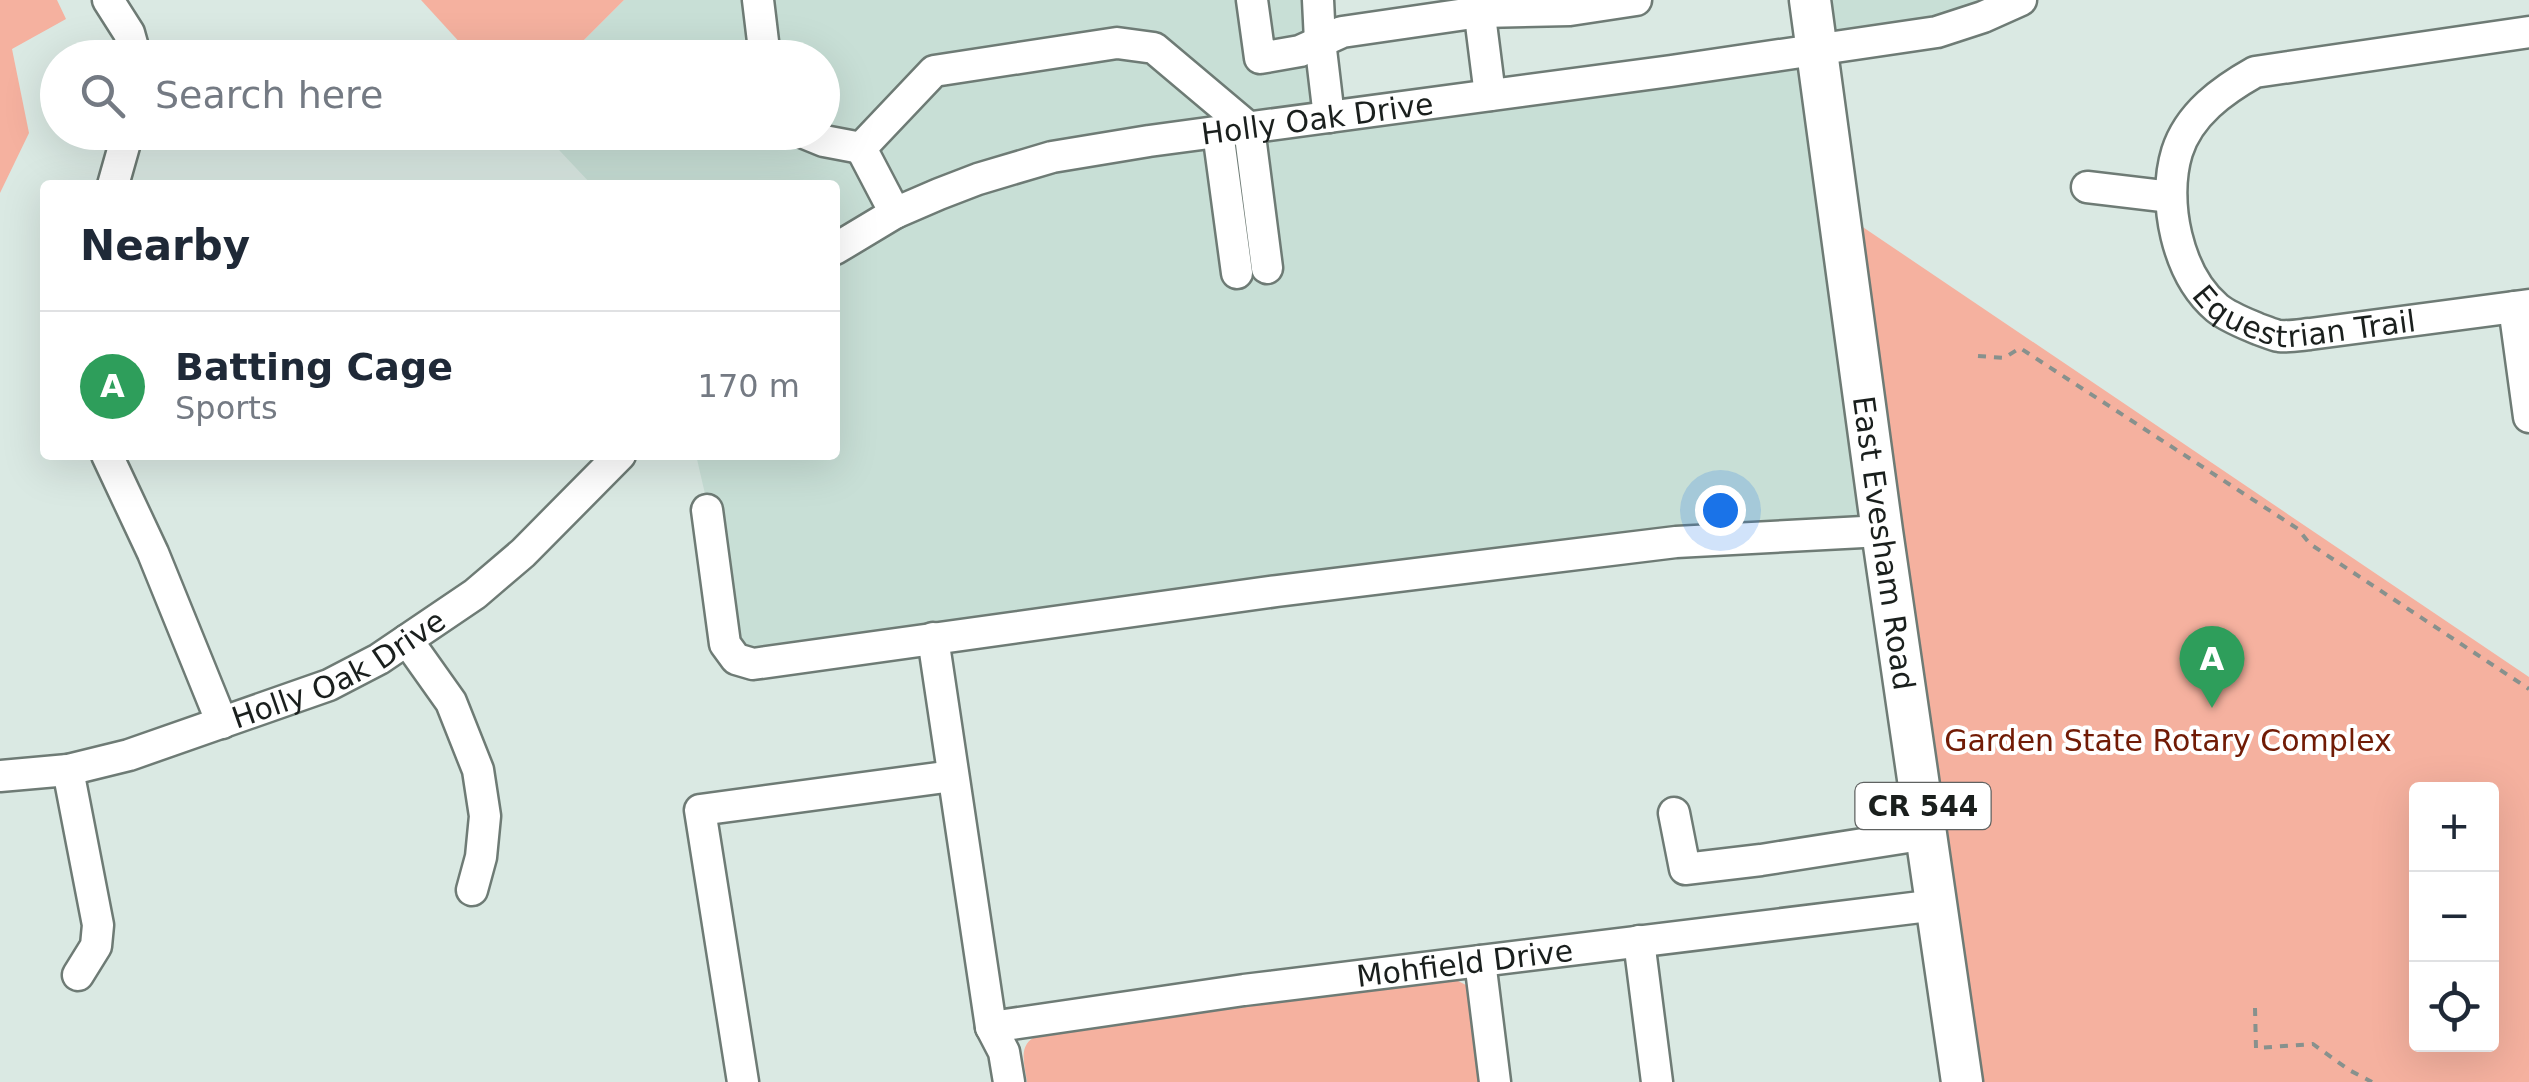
<!DOCTYPE html>
<meta charset="utf-8">
<style>
:root{--surface:#fff;--page:#f6f6f7;--text:#1f2937;--muted:#747a83;--line:#e0e1e3;--accent:#c03610}
body{margin:0;font-family:"DejaVu Sans",sans-serif;background:var(--page);color:var(--text)}
.controls{position:absolute;right:30px;bottom:30px;display:grid;overflow:hidden;border-radius:10px;box-shadow:0 10px 40px #0002}
.controls button{width:90px;height:90px;display:grid;place-items:center;padding:0;border:0;border-bottom:2px solid var(--line);background:var(--surface);color:var(--text);font:50px sans-serif}
.you{position:absolute;left:1720px;top:510px;width:35px;height:35px;margin:-25px;border:8px solid #fff;border-radius:50%;background:#1a73e8;box-shadow:0 0 0 15px #1a73e833}
.badge{display:grid;place-items:center;width:65px;height:65px;border-radius:50%;background:var(--accent);color:#fff;font-size:32px;font-weight:700}
.pin{position:absolute;translate:-50% -82px;filter:drop-shadow(0 2px 5px #0008)}
.pin::after{content:'';position:absolute;top:52px;width:35px;height:30px;background:inherit;clip-path:polygon(0 0,100% 0,50% 100%)}
.list{margin:0;padding:0;list-style:none}
h2{display:flex;justify-content:space-between;align-items:center;height:130px;margin:0;padding:0 40px;font-size:42px}
h2 small{font-size:32px;font-weight:400;color:var(--muted)}
.list li{display:grid;grid-template-columns:65px 1fr auto;gap:30px;align-items:center;box-sizing:border-box;height:150px;padding:0 40px;border-top:2px solid var(--line)}
.list b{display:block;font-size:38px;white-space:nowrap}
.list p{margin:0;font-size:32px;white-space:nowrap;color:var(--muted)}
.list em{font-size:32px;font-style:normal;color:var(--muted)}
.icon{flex:none;width:55px;height:55px;fill:none;stroke:currentColor;stroke-width:2;stroke-linecap:round;stroke-linejoin:round}
.map{position:relative;flex:none;width:2529px;height:1082px;overflow:hidden}
.search{position:absolute;background:var(--surface);box-shadow:0 10px 40px #0002;left:40px;top:40px;width:800px;height:110px;display:flex;align-items:center;gap:25px;box-sizing:border-box;padding:0 35px;border-radius:55px;color:var(--muted);font-size:38px}
.panel{position:absolute;background:var(--surface);box-shadow:0 10px 40px #0002;left:40px;top:180px;width:800px;height:280px;border-radius:10px}
.map>svg:first-child{display:block}
.built{fill:#c8dfd6}
.green{fill:#f5b19f;fill-rule:evenodd}
.lines{fill:none;stroke-linecap:round;stroke-linejoin:round}
.minor-casing{stroke:#6e7b75;stroke-width:35}
.major-casing{stroke:#6e7b75;stroke-width:45}
.path{stroke:#87918d;stroke-width:4;stroke-dasharray:8 8;stroke-linecap:butt}
.minor{stroke:#fff;stroke-width:30}
.major{stroke:#fff;stroke-width:40}
.labels{text-anchor:middle;dominant-baseline:central;stroke-width:8;stroke-linejoin:round;paint-order:stroke}
.shield{fill:#fff;stroke:#5f6261;stroke-width:2.5}
.shield-label{font-size:28px;font-weight:bold;fill:#1a1f1d}
.street-label{font-size:30px;fill:#1a1f1d;stroke:#fff}
.park-label{font-size:30px;fill:#711b05;stroke:#fff}
</style>
<div class="map">
<svg width="2529" height="1082" viewBox="0 0 2529 1082">
<rect width="100%" height="100%" fill="#dae9e3"/>
<!-- built -->
<path class="built" d="M624,0H1318L1328,116L1816,51L1810,0H2021L1817,51L1882,531L744,662L696,455H835V185H592L543,133L822,132V58L567,57Z"/>
<!-- green -->
<g class="green">
<path d="M0,0H57L66,19L12,49L29,133L0,193Z"/>
<path d="M421,0H624L567,57L474,58Z"/>
<path d="M1839,211L2529,677V1082H1962ZM2416,790H2492V1044H2416Z"/>
<path d="M1456,980L1470,987L1482,1082H1027C1024,1062 1017,1042 1040,1035L1436,981Z"/>
</g>
<g class="lines">
<defs>
<g id="minor">
<path d="M108,0L129,33L136,58"/>
<path d="M758,0L765,58"/>
<path d="M1252,0L1260,58L1300,51L1342,32L1480,12L1570,10L1636,0"/>
<path d="M1318,0L1320,41L1329,117"/>
<path d="M1478,0L1490,95"/>
<path id="s1" d="M2529,32L2255,72C2223,90 2189,114 2177,152C2162,201 2177,274 2217,308C2228,317 2244,323 2258,329C2265,331 2272,335 2279,336C2289,337 2300,335 2310,334L2529,305"/>
<path d="M802,132L824,141L861,148"/>
<path d="M1218,132L1237,273"/>
<path d="M861,148L934,71L1117,43L1154,48L1249,128L1267,268"/>
<path d="M861,148L895,213"/>
<path d="M113,185L128,132"/>
<path d="M2087,187L2171,197"/>
<path id="s2" d="M835,249L895,213L939,194L978,179L1052,157L1149,141L1671,71L1937,32L1983,17L2021,0"/>
<path d="M2514,307L2529,417"/>
<path d="M107,455L153,553L222,723"/>
<path d="M707,510L725,644L736,659L753,664L1277,591L1676,542L1882,531"/>
<path d="M933,638L991,1027L1004,1052L1009,1082"/>
<path d="M407,640L451,702L478,770L485,816L481,857L472,890"/>
<path d="M68,770L98,925L96,946L78,975"/>
<path id="s3" d="M0,776L68,770L129,755L329,685L379,659L475,594L523,553L620,455"/>
<path d="M1674,813L1685,869L1761,860L1927,834"/>
<path d="M1639,941L1657,1082"/>
<path d="M1480,961L1495,1082"/>
<path id="s4" d="M991,1027L1244,990L1937,905"/>
<path d="M743,1082L700,810L953,776"/>
</g>
<g id="major">
<path id="s5" d="M1810,0L1882,531L1962,1082"/>
</g>
</defs>
<!-- minor casing -->
<use href="#minor" class="minor-casing"/>
<!-- major casing -->
<use href="#major" class="major-casing"/>
<!-- path -->
<g class="path">
<path d="M1978,356L2004,358L2020,348L2298,529L2310,544L2529,689"/>
<path d="M2255,1008L2256,1048L2313,1044L2349,1070L2372,1082"/>
</g>
<!-- minor -->
<use href="#minor" class="minor"/>
<!-- major -->
<use href="#major" class="major"/>
</g>
<g class="labels">
<!-- shield labels -->
<rect class="shield" x="1855.5" y="783" width="135" height="46" rx="8"/>
<g class="shield-label">
<text x="1923" y="806">CR 544</text>
</g>
<!-- street labels -->
<g class="street-label">
<text stroke="none"><textPath href="#s2" startOffset="505">Holly Oak Drive</textPath></text>
<text stroke="none"><textPath href="#s1" startOffset="650">Equestrian Trail</textPath></text>
<text stroke="none"><textPath href="#s5" startOffset="548">East Evesham Road</textPath></text>
<text stroke="none"><textPath href="#s3" startOffset="358">Holly Oak Drive</textPath></text>
<text stroke="none"><textPath href="#s4" startOffset="478">Mohfield Drive</textPath></text>
</g>
<!-- park labels -->
<g class="park-label">
<text x="2168" y="740">Garden State Rotary Complex</text>
</g>
</g>
</svg>
<div class="controls">
<button>+</button>
<button>−</button>
<button><svg class="icon" aria-label="locate" viewBox="0 0 24 24"><circle cx="12" cy="12" r="6"/><path d="M12 2v4M12 18v4M2 12h4M18 12h4"/></svg></button>
</div>
<div class="you"></div>
<div class="pin badge" style="left:2212px;top:708px;background:#2e9e5b">A</div>
<div class="search"><svg class="icon" aria-label="search" viewBox="0 0 24 24"><circle cx="10" cy="10" r="6"/><path d="M15 15l6 6"/></svg>Search here</div>
<section class="panel">
<h2>Nearby<small></small></h2>
<ul class="list">
<li><span class="badge" style="background:#2e9e5b">A</span><div><b>Batting Cage</b><p>Sports</p></div><em>170 m</em></li>
</ul>
</section>
</div>
